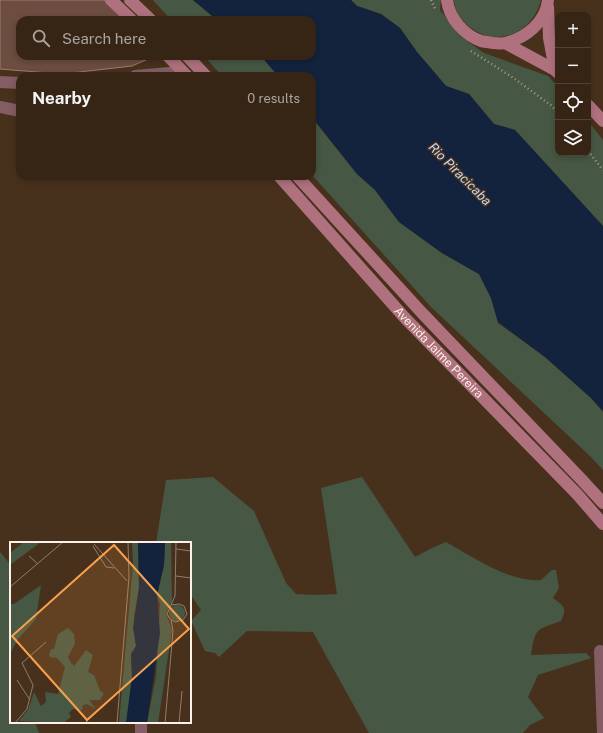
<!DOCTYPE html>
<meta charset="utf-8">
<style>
:root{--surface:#362515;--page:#3d2d1e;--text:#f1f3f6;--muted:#aaa5a0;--line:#504234}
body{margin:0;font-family:"Public Sans",sans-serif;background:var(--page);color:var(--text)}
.controls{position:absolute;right:12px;top:12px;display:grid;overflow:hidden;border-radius:8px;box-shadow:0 2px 6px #0003}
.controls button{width:36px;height:36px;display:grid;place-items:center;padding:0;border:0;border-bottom:1px solid var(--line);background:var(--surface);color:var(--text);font:20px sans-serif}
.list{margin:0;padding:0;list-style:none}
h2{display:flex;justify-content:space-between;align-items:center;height:52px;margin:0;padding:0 16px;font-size:17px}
h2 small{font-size:13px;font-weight:400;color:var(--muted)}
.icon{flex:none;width:22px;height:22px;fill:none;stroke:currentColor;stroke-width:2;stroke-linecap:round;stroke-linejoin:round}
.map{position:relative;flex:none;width:603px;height:733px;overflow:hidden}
.search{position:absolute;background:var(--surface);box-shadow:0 2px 6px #0003;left:16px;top:16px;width:300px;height:44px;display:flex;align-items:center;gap:10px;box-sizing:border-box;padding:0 14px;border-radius:12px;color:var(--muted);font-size:15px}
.panel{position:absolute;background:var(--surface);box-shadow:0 2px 6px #0003;left:16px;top:72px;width:300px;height:108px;border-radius:12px}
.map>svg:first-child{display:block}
.green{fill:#465743}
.water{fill:#13233d}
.building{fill:#6c4d40;stroke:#9e7c6e}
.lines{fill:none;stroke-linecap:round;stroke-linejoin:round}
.path{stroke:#aa998a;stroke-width:2.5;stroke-dasharray:1 3;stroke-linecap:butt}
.street{stroke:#845d64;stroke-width:12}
.secondary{stroke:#ae717d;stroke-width:12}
.labels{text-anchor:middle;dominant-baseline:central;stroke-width:3;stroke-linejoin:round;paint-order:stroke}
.street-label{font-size:12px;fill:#fdf0e6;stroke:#48311c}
.water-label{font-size:13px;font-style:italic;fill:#c4d8f9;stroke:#48311c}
.inset-road{fill:none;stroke:#907d6d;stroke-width:1}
.view{fill:#f9a04c;fill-opacity:0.15;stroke:#f9a04c;stroke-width:2}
.inset-edge{fill:none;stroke:#fdf0e6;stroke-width:2}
</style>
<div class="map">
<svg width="603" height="733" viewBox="0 0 603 733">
<rect width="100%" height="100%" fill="#48311c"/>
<!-- green -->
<g class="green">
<path d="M153,0H193L217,20H171Z"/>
<path d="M351,0H441L440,10L460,36L484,53L548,76L558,87V153H588V121L603,140V226L515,130L494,124L469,94L446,86L417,52L400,28L381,14L357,6Z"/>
<path d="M453,0H541C533,32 499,48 471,28C466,24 460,18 457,12C455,8 455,4 453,0Z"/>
<path d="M204,56H261L278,76H222Z"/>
<path d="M312,118L357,174L375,190L399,222L442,253L479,274L491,298L498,323L545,357L591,398L603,412V470L590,456L431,307L312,175Z"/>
<path d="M213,477L254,511L286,583L296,594L316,595L337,594L321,488L362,477L415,557L432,548L446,542C473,557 510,583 541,580L552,570H556L559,588L553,598C565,607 567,607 561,621C536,630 535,628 531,655L586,653L591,658L538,675L528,697L544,718L530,725L523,733H369L313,632L247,631L219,657L215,653L205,651L191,621L201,610L190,594V543H156L166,480Z"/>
<path d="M0,552L11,565V722H35L39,733H0Z"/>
</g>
<!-- water -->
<path class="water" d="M193,0H351L357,6L381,14L400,28L417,52L446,86L469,94L494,124L515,130L603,226V411L591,398L545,357L498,322L491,298L479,274L442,253L399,222L375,190L357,174L312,117V76H278L261,56H312V20H217Z"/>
<!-- building -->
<path class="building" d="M0,0H104L110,5L124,20H20V56H149L148,59L132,66L62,74L0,69Z"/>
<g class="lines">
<!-- path -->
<g class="path">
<path d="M431,0L436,11"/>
<path d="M471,51L512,77L552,106L558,114"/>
<path d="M588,151L603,170"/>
</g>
<!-- street -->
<g class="street">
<path d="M135,76L170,73L184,76"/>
<path d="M0,82L20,83"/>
<path d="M0,107L20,111"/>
<path d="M600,651L603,733"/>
<path d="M141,733V722"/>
</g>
<!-- secondary -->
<g class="secondary">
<path d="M111,0L132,20"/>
<path d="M130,0L151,20"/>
<path d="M447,0C449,18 464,35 481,41C484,42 489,42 493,43C497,43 501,44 505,43C526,38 546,22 548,0"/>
<path d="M548,7L549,38L555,70"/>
<path d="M505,43L555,70L558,73"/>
<path d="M168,56L187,76"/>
<path d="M187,56L206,76"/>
<path d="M588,105L603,121"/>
<path id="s1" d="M279,176L405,318L577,494L603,524"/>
<path d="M297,176L422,313L581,479L603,503"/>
</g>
</g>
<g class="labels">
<!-- street labels -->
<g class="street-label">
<text stroke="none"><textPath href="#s1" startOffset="238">Avenida Jaime Pereira</textPath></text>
</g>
<!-- water labels -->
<g class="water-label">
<text transform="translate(460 174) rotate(45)">Rio Piracicaba</text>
</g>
</g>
<!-- overview -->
<g transform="translate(10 542)">
<rect width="181" height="181" fill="#48311c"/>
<path d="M14,0H31L0,23V11ZM122,0H128L129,46L124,74L126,104L121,112L122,135L117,179L109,181L123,22ZM155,0H161L162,59L156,71L162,88L148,181H137L146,134L150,62L147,53L154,23ZM31,43L26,77L8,97L0,112V62H4ZM159 71a8 8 0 1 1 16 0a8 8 0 1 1-16 0ZM58,86L64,92L65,102L58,115L61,121L64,124L76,108L83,113L78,130L84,133L90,149L94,151L90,158H79L86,167L77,162L73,163L72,168L63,167L59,171L61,175L53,181L9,179L18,168L24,150L31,164L36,160L35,150L48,152L55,125L47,116L40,115L39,113L41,107H44L48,92Z" fill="#465743"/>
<path d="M128,0H155L154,23L147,53L150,91L137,181H116L122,135L121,112L126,104L123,86L129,46Z" fill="#13233d"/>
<path class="inset-road" d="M84,2L117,39M83,4L96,25L104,26M166,7L181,9M19,14L28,22M166,34L181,36M0,45L53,0M161,63L169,62L174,64L177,72L173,78L165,80L160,77L157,72L165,54L166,0M7,138L20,158M5,181L17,167L23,143L12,121L36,100M75,181L88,168M107,181L119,35L118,0M155,181L163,89L161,78M169,181L172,149"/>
<path class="view" d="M104,3L179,87L77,178L2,94Z"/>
<rect width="181" height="181" class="inset-edge"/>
</g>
</svg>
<div class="controls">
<button>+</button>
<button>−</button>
<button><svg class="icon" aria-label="locate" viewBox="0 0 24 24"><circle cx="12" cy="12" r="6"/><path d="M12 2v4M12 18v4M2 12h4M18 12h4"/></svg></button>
<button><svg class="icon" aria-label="layers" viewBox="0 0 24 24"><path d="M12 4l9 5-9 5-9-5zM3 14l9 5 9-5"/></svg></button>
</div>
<div class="search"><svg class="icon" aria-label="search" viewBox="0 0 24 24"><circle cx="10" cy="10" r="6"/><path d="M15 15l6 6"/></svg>Search here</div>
<section class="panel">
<h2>Nearby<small>0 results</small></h2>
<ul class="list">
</ul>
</section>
</div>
